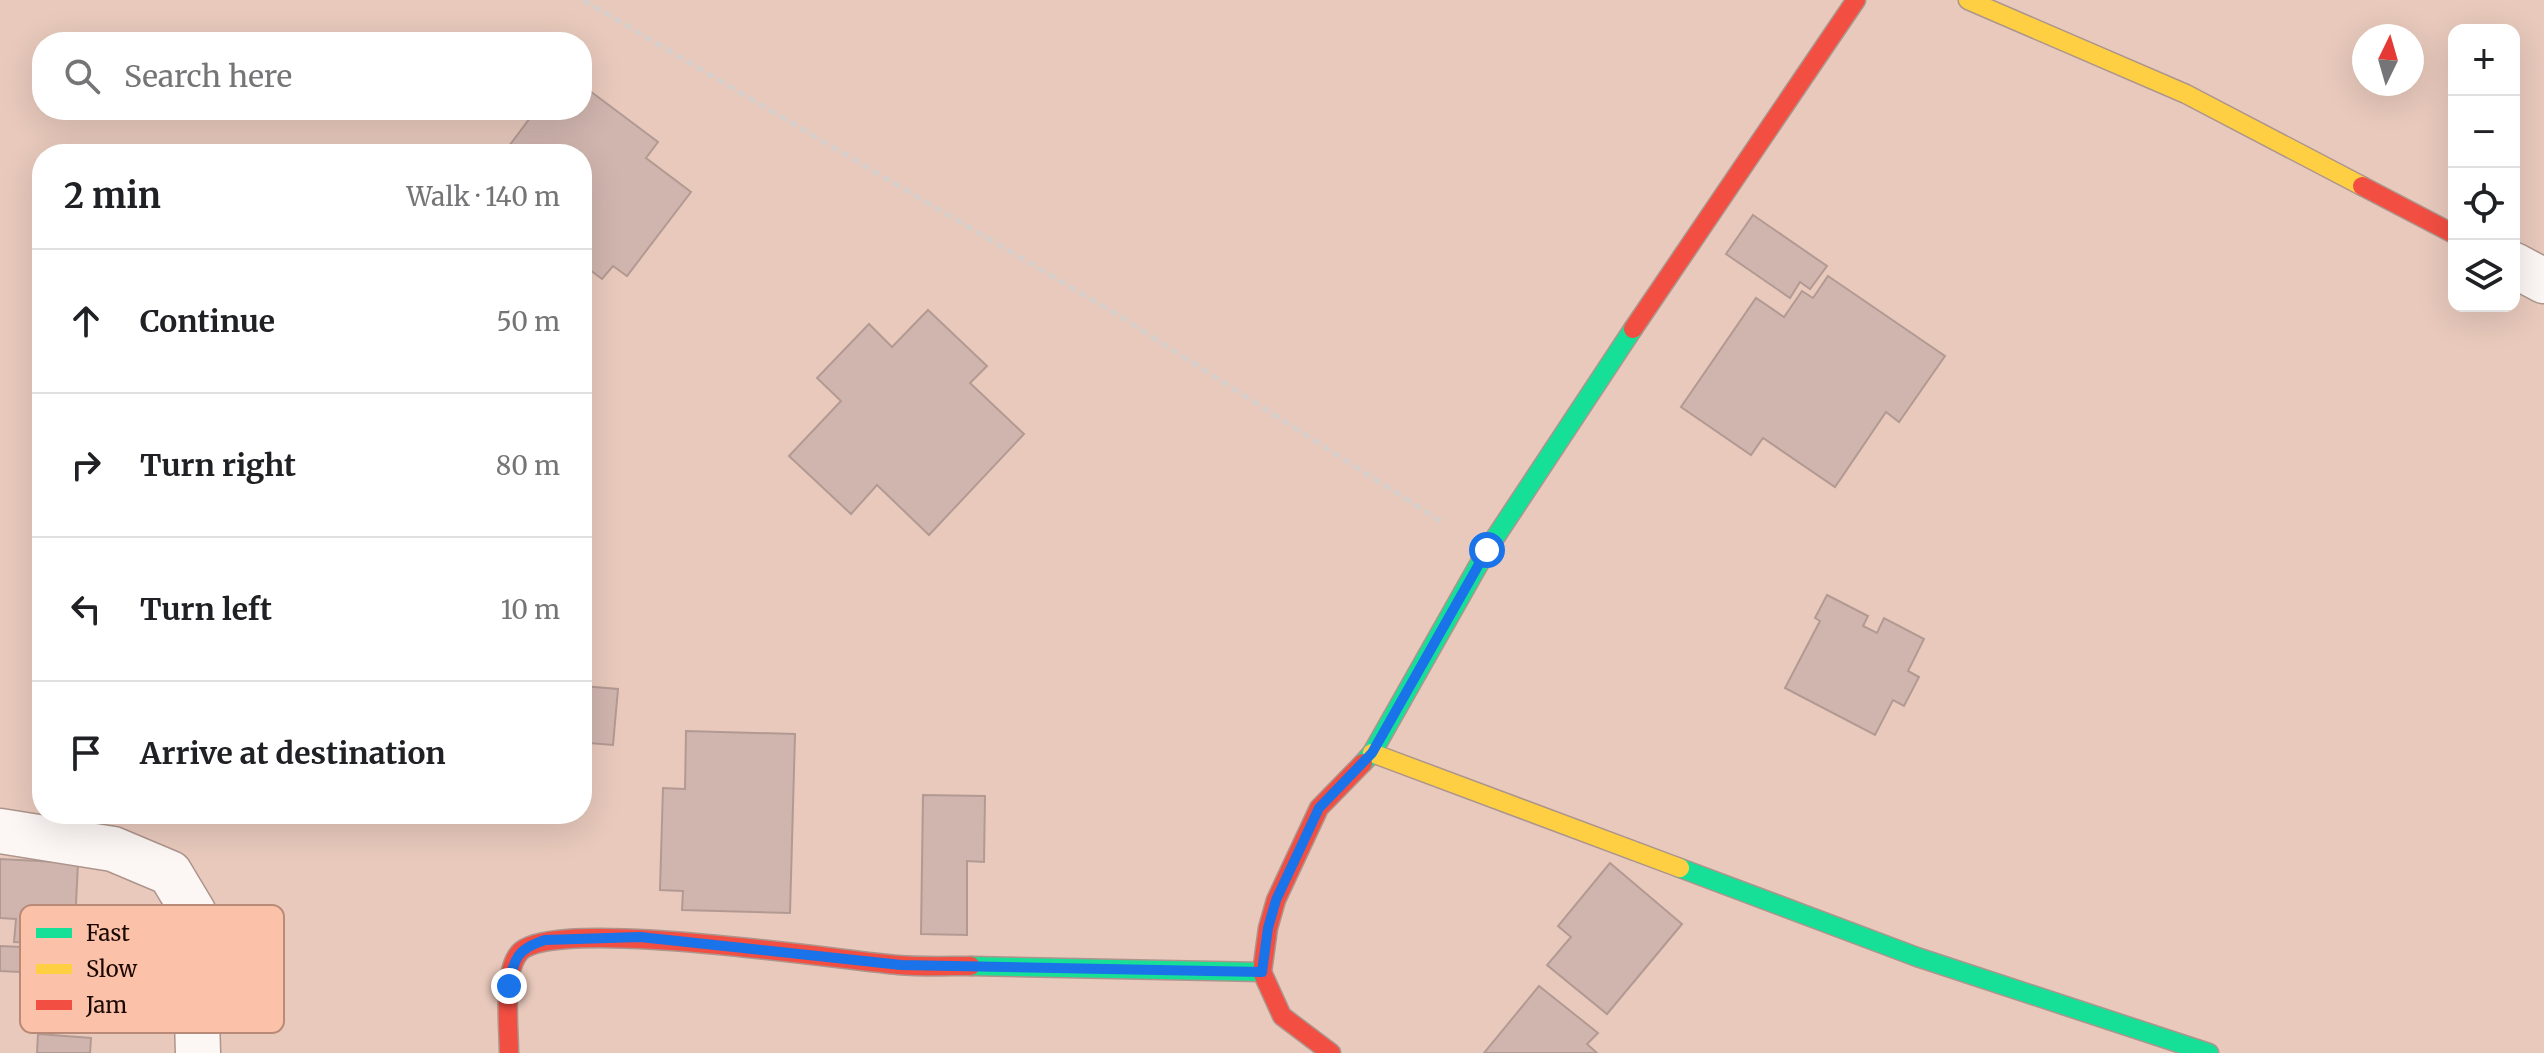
<!DOCTYPE html>
<meta charset="utf-8">
<style>
:root{--surface:#fff;--page:#f6f6f6;--text:#202124;--muted:#757577;--line:#e0e0e0}
body{margin:0;font-family:Merriweather,serif;background:var(--page);color:var(--text)}
.controls{position:absolute;right:24px;top:24px;display:grid;overflow:hidden;border-radius:16px;box-shadow:0 8px 32px #0002}
.controls button{width:72px;height:72px;display:grid;place-items:center;padding:0;border:0;border-bottom:2px solid var(--line);background:var(--surface);color:var(--text);font:40px sans-serif}
.compass{position:absolute;left:2352px;top:24px;width:72px;height:72px;border-radius:50%;background:var(--surface);box-shadow:0 8px 32px #0002;rotate:5deg}
.stop{position:absolute;width:24px;height:24px;margin:-18px;border:6px solid #1a73e8;border-radius:50%;background:#fff}
.stop.end{background:#1a73e8;border-color:#fff;box-shadow:0 2px 8px #0008}
.list{margin:0;padding:0;list-style:none}
h2{display:flex;justify-content:space-between;align-items:center;height:104px;margin:0;padding:0 32px;font-size:34px}
h2 small{font-size:26px;font-weight:400;color:var(--muted)}
.list li{display:grid;grid-template-columns:52px 1fr auto;gap:24px;align-items:center;box-sizing:border-box;height:144px;padding:0 32px;border-top:2px solid var(--line)}
.list b{display:block;font-size:30px;white-space:nowrap}
.list em{font-size:26px;font-style:normal;color:var(--muted)}
.icon{flex:none;width:44px;height:44px;fill:none;stroke:currentColor;stroke-width:2;stroke-linecap:round;stroke-linejoin:round}
.map{position:relative;flex:none;width:2544px;height:1053px;overflow:hidden}
.search{position:absolute;background:var(--surface);box-shadow:0 8px 32px #0002;left:32px;top:32px;width:560px;height:88px;display:flex;align-items:center;gap:20px;box-sizing:border-box;padding:0 28px;border-radius:32px;color:var(--muted);font-size:30px}
.panel{position:absolute;background:var(--surface);box-shadow:0 8px 32px #0002;left:32px;top:144px;width:560px;height:680px;border-radius:32px}
.map>svg:first-child{display:block}
.building{fill:#d0b5ae;stroke:#b29a93;stroke-width:2}
.lines{fill:none;stroke-linecap:round;stroke-linejoin:round}
.street-casing{stroke:#ad958c;stroke-width:47}
.fast-casing{stroke:#ad958c;stroke-width:21}
.slow-casing{stroke:#ad958c;stroke-width:21}
.jam-casing{stroke:#ad958c;stroke-width:21}
.path{stroke:#d9cfca;stroke-width:5;stroke-dasharray:8 4;stroke-linecap:butt}
.street{stroke:#fcf7f5;stroke-width:44}
.fast{stroke:#16e098;stroke-width:18}
.slow{stroke:#ffcf43;stroke-width:18}
.jam{stroke:#f24e42;stroke-width:18}
.route{stroke:#1a73e8;stroke-width:10}
.key{fill:#fbc2a9;stroke:#b88a77;stroke-width:2}
.key-label{font-size:22px;fill:#1b0802}
</style>
<div class="map">
<svg width="2544" height="1053" viewBox="0 0 2544 1053">
<rect width="100%" height="100%" fill="#e8c9bc"/>
<!-- building -->
<g class="building">
<path d="M582,85L658,142L646,158L691,192L627,276L613,266L602,279L582,264V154H503L536,110H582Z"/>
<path d="M1753,215L1827,266L1810,289L1800,282L1790,298L1726,254Z"/>
<path d="M1828,276L1945,356L1899,422L1886,412L1835,487L1763,438L1751,455L1681,407L1756,298L1784,317L1802,291L1813,298Z"/>
<path d="M928,310L987,366L970,383L1024,434L929,535L877,485L851,514L789,456L841,401L817,378L869,324L892,347Z"/>
<path d="M1827,595L1868,616L1863,626L1877,633L1884,618L1924,639L1908,671L1919,677L1904,706L1893,700L1875,735L1785,688L1820,621L1815,618Z"/>
<path d="M582,686L618,689L613,745L589,743L586,756H582Z"/>
<path d="M686,731L795,734L790,913L682,910L683,891L660,890L663,788L685,789Z"/>
<path d="M923,795L985,796L984,862L967,861V935L921,934Z"/>
<path d="M0,859L78,863L74,945L14,942L16,919L0,918Z"/>
<path d="M1610,863L1682,924L1607,1014L1547,965L1571,937L1558,926Z"/>
<path d="M0,946L22,947L20,972L0,971Z"/>
<path d="M1539,986L1598,1033L1587,1044L1597,1053H1484Z"/>
<path d="M38,1034L91,1038L90,1053H37Z"/>
</g>
<g class="lines">
<defs>
<g id="street">
<path d="M2514,265L2544,281"/>
<path d="M0,831L113,849L170,873L194,913L198,1053"/>
</g>
<g id="fast">
<path d="M1363,763L1372,753L1487,550L1633,329"/>
<path d="M1680,868L1917,957L2209,1053"/>
<path d="M971,966L1262,972"/>
</g>
<g id="slow">
<path d="M1968,0L2186,94L2362,186"/>
<path d="M1372,753L1680,868"/>
</g>
<g id="jam">
<path d="M2362,186L2454,234"/>
<path d="M1633,329L1856,0"/>
<path d="M509,1053C509,1028 502,971 520,952C555,916 838,960 898,965C922,967 947,966 971,966"/>
<path d="M1331,1053L1282,1016L1262,972L1268,928L1276,900L1319,808L1363,763"/>
</g>
</defs>
<!-- street casing -->
<use href="#street" class="street-casing"/>
<!-- fast casing -->
<use href="#fast" class="fast-casing"/>
<!-- slow casing -->
<use href="#slow" class="slow-casing"/>
<!-- jam casing -->
<use href="#jam" class="jam-casing"/>
<!-- path -->
<path class="path" d="M583,0L1118,315L1442,522"/>
<!-- street -->
<use href="#street" class="street"/>
<!-- fast -->
<use href="#fast" class="fast"/>
<!-- slow -->
<use href="#slow" class="slow"/>
<!-- jam -->
<use href="#jam" class="jam"/>
</g>
<g class="lines">
<!-- route -->
<path class="route" d="M509,986C514,958 517,949 545,940L640,937L901,965L1262,972L1268,928L1276,900L1319,808L1372,753L1487,550"/>
</g>
<!-- legend -->
<rect x="20" y="905" width="264" height="128" rx="12" class="key"/>
<rect x="36" y="928" width="36" height="10" fill="#16e098"/>
<rect x="36" y="964" width="36" height="10" fill="#ffcf43"/>
<rect x="36" y="1000" width="36" height="10" fill="#f24e42"/>
<g class="key-label">
<text x="86" y="941">Fast</text>
<text x="86" y="977">Slow</text>
<text x="86" y="1013">Jam</text>
</g>
</svg>
<div class="controls">
<button>+</button>
<button>−</button>
<button><svg class="icon" aria-label="locate" viewBox="0 0 24 24"><circle cx="12" cy="12" r="6"/><path d="M12 2v4M12 18v4M2 12h4M18 12h4"/></svg></button>
<button><svg class="icon" aria-label="layers" viewBox="0 0 24 24"><path d="M12 4l9 5-9 5-9-5zM3 14l9 5 9-5"/></svg></button>
</div>
<svg class="compass" viewBox="-18 -18 36 36"><path d="M0-13l5 13h-10z" fill="#e53935"/><path d="M0 13l5-13h-10z" fill="#757577"/></svg>
<div class="stop" style="left:1487px;top:550px"></div>
<div class="stop end" style="left:509px;top:986px"></div>
<div class="search"><svg class="icon" aria-label="search" viewBox="0 0 24 24"><circle cx="10" cy="10" r="6"/><path d="M15 15l6 6"/></svg>Search here</div>
<section class="panel">
<h2>2 min<small>Walk · 140 m</small></h2>
<ul class="list">
<li><svg class="icon" aria-label="ahead" viewBox="0 0 24 24"><path d="M12 20V5M6 11l6-6 6 6"/></svg><div><b>Continue</b></div><em>50 m</em></li>
<li><svg class="icon" aria-label="right" viewBox="0 0 24 24"><path d="M7 20v-9h11M14 6l5 5-5 5"/></svg><div><b>Turn right</b></div><em>80 m</em></li>
<li><svg class="icon" aria-label="left" viewBox="0 0 24 24"><path d="M17 20v-9H6M10 6l-5 5 5 5"/></svg><div><b>Turn left</b></div><em>10 m</em></li>
<li><svg class="icon" aria-label="arrive" viewBox="0 0 24 24"><path d="M6 21V4h12l-3 4 3 4H6"/></svg><div><b>Arrive at destination</b></div></li>
</ul>
</section>
</div>
